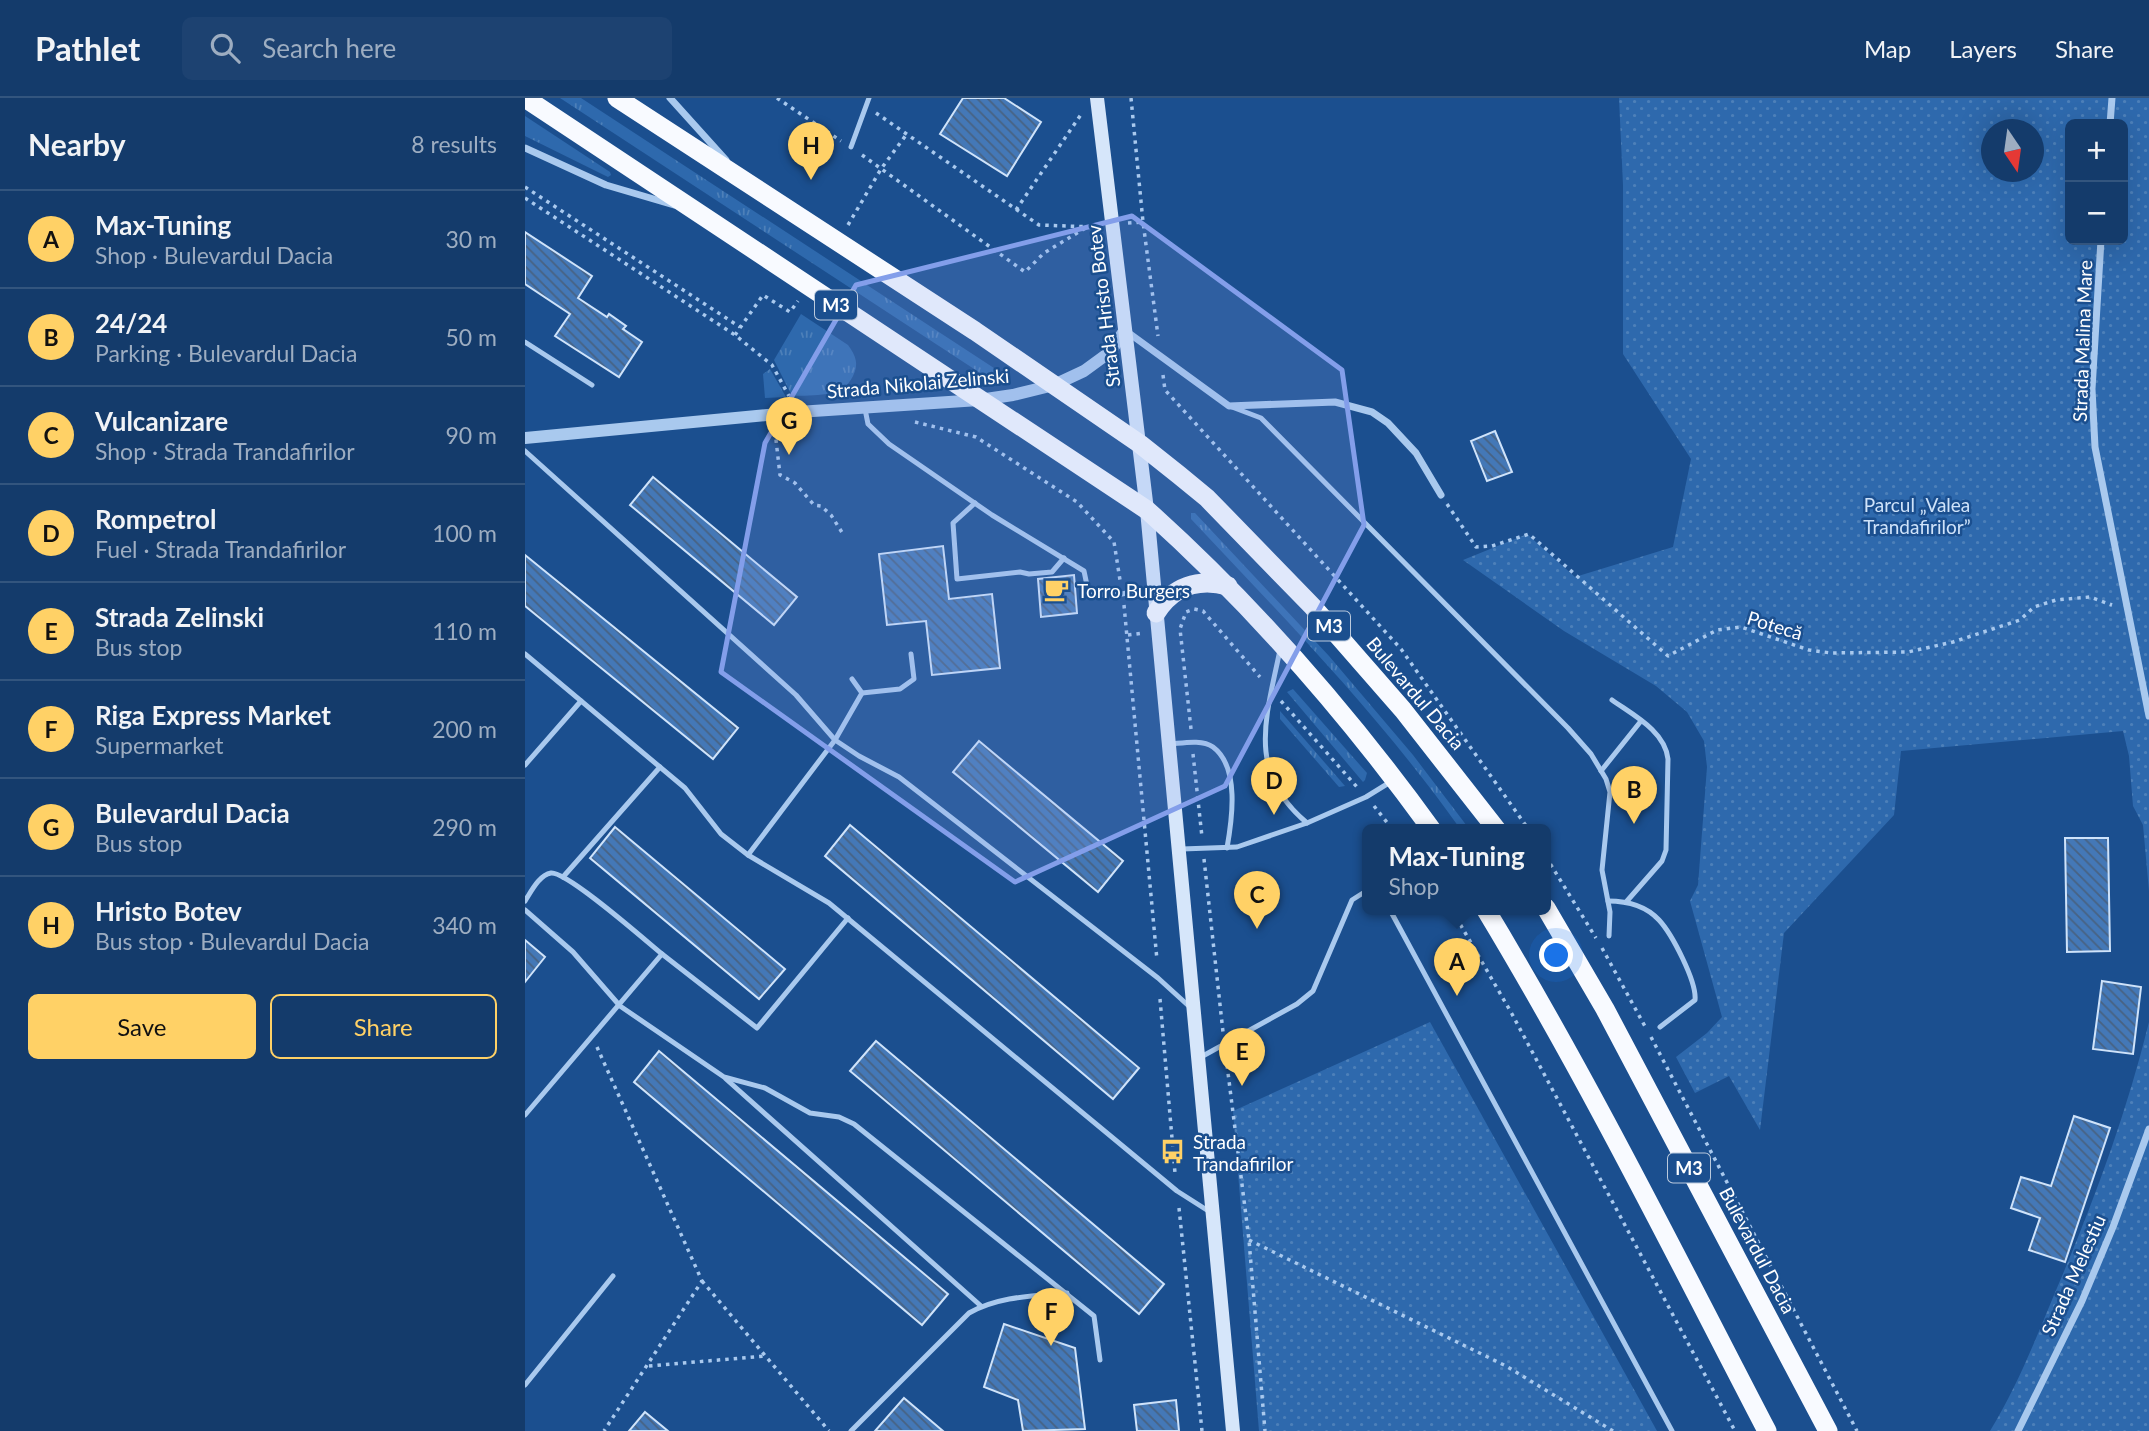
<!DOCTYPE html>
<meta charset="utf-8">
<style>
:root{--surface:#143b6b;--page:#1d4271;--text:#f1f3f6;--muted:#9dadc1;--line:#33557e;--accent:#ffd166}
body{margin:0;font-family:Lato,sans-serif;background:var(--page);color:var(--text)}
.controls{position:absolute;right:21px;top:21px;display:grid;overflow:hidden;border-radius:10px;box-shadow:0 7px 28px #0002}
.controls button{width:63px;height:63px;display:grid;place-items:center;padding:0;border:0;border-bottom:2px solid var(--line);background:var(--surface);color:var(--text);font:35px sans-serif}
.compass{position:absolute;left:1456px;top:21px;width:63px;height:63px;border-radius:50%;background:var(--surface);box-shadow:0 7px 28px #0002;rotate:167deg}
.you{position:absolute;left:1032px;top:858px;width:24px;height:24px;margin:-18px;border:5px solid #fff;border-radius:50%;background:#1a73e8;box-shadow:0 0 0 10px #1a73e833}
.badge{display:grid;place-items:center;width:46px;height:46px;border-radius:50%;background:var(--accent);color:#111;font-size:23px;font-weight:700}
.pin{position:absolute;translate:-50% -58px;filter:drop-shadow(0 2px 4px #0008)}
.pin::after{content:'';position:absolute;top:37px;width:24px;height:21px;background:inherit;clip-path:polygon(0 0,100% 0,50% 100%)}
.popup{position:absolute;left:837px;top:726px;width:189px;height:91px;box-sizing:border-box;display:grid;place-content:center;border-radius:10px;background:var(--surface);filter:drop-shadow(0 2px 5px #0005);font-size:23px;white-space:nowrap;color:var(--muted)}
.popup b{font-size:26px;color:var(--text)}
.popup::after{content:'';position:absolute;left:50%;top:100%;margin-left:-14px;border:14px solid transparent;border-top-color:var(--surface)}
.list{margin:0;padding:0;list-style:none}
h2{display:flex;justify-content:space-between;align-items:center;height:91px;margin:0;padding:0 28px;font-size:30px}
h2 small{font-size:23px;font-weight:400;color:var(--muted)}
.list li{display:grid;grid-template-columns:46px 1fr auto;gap:21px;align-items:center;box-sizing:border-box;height:98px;padding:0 28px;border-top:2px solid var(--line)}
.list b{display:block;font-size:26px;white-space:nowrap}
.list p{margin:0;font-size:23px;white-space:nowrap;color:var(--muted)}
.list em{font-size:23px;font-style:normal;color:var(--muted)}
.actions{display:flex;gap:14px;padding:21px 28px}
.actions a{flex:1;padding:16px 0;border:2px solid var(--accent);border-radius:10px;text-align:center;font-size:24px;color:var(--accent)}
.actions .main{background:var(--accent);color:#111}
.icon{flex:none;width:38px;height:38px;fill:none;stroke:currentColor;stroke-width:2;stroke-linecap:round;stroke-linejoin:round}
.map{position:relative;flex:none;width:1624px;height:1333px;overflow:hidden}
header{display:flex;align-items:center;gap:42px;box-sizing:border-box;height:98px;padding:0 35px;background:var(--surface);border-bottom:2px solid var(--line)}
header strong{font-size:33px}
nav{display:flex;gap:38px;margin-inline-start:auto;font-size:24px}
.search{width:490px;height:63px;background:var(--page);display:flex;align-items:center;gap:18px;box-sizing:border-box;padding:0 24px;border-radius:10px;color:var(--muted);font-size:26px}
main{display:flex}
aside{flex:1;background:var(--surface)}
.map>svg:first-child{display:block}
.grass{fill:url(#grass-tufts)}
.park{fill:url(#park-dots);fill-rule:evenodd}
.building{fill:url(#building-back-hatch);stroke:#cfe3fa;stroke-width:2}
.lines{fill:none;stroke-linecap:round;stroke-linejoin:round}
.path{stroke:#a9c9ee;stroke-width:3.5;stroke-dasharray:3.5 5;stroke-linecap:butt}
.service{stroke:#a9c9ee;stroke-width:5}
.minor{stroke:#a9c9ee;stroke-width:7}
.tertiary{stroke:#a9c9ee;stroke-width:12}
.secondary{stroke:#d6e6fa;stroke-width:14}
.trunk{stroke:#f8faff;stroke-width:19}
.marked{fill:#839eea;fill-opacity:0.2;stroke:#839eea;stroke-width:5;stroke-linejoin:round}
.labels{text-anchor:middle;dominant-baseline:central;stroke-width:5;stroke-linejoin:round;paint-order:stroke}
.shield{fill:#1b4f8f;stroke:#bbcadd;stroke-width:2}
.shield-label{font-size:18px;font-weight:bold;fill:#fff}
.street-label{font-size:19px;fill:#fff;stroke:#1b4f8f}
.park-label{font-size:19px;fill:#cfe3fa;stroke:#1b4f8f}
.poi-label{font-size:19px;fill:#fff;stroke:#1b4f8f;text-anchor:start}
</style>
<header>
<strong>Pathlet</strong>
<div class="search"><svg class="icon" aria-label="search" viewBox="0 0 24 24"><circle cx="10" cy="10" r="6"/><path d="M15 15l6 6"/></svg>Search here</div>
<nav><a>Map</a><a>Layers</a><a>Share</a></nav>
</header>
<main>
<aside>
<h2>Nearby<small>8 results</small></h2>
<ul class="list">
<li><span class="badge">A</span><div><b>Max-Tuning</b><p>Shop · Bulevardul Dacia</p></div><em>30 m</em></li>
<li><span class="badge">B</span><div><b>24/24</b><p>Parking · Bulevardul Dacia</p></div><em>50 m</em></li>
<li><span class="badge">C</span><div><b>Vulcanizare</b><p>Shop · Strada Trandafirilor</p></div><em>90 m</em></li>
<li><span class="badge">D</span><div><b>Rompetrol</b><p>Fuel · Strada Trandafirilor</p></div><em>100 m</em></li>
<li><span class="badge">E</span><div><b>Strada Zelinski</b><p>Bus stop</p></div><em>110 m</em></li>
<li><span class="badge">F</span><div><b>Riga Express Market</b><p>Supermarket</p></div><em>200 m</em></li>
<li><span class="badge">G</span><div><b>Bulevardul Dacia</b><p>Bus stop</p></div><em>290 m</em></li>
<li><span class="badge">H</span><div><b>Hristo Botev</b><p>Bus stop · Bulevardul Dacia</p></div><em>340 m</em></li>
</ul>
<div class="actions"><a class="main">Save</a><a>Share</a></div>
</aside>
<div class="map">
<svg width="1624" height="1333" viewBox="0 0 1624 1333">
<defs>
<pattern id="grass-tufts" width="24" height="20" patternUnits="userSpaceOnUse" patternTransform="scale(1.75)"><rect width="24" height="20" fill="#2e69ad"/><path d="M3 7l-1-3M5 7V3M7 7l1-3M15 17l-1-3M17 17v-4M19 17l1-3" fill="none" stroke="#4d80b9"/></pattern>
<pattern id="park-dots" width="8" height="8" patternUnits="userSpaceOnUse" patternTransform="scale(1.75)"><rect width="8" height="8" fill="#2e69ad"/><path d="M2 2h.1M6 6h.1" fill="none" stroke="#4d80b9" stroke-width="1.8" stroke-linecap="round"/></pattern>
<pattern id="building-back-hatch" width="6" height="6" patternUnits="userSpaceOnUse" patternTransform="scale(1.75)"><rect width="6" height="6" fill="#4478b7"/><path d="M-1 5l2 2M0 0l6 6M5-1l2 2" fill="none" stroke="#486282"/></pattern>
</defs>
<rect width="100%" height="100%" fill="#1b4f8f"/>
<!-- grass -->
<g class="grass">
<path d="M35,0H56L472,272L475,274L476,279L469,284Z"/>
<path d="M0,18L85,74L86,77L83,79L0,38Z"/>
<path d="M276,216L323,247C331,258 334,266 328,278C318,300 288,297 267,298L249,262Z"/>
<path d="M245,271L261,299L240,300L238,276Z"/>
<path d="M666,415H670L804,558L888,657L945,732H936C856,619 760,521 666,421Z"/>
<path d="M768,591L842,675L840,682L838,684L762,594Z"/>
<path d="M755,613L820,688L814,689L755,621Z"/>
</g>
<!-- park -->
<g class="park">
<path d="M1094,0H1624V793L1618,727L1608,708L1604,658L1598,633L1376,653L1369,717L1259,835L1235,1032L1204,978L1170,995L1151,959L1182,935L1197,919L1165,803L1173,787L1182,669L1179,643L1162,614L1131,588L1039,533L938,462L1002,436L1050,479L1148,449L1166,361L1098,256V87ZM1545,26H1598V142H1545ZM1466,32H1508V74H1466Z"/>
<path d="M905,924L1132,1333H734L708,1013Z"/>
<path d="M1624,924V1333H1465C1491,1291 1510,1243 1529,1197C1567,1108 1601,1018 1624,924Z"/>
</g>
<!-- building -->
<g class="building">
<path d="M438,0H479L516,24L482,78L415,36Z"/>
<path d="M0,134L67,178L53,200L82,219L84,216L101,228L98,231L117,244L94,279L30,238L45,216L0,186Z"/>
<path d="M970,333L987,374L962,383L946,343Z"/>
<path d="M128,379L272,499L249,527L105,407Z"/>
<path d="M418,448L424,501L467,496L475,570L407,577L401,523L362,527L354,456Z"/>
<path d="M0,457L213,630L188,661L0,508Z"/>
<path d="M549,477L552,515L516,519L513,481Z"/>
<path d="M454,643L598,763L573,794L428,674Z"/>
<path d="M325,727L614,970L588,1001L300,758Z"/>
<path d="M90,729L260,871L234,901L65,760Z"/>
<path d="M1540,740H1583L1585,853L1542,854Z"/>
<path d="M0,842L20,859L0,884Z"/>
<path d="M1577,883L1616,889L1608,956L1568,951Z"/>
<path d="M351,943L639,1186L614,1216L325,973Z"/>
<path d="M134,953L423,1196L397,1227L109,984Z"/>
<path d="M1549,1018L1585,1030L1540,1164L1504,1152L1515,1120L1486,1110L1496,1079L1526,1088Z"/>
<path d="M479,1226L550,1250L560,1331L498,1333L493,1302L459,1289Z"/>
<path d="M379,1300L418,1333H350Z"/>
<path d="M651,1302L654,1333H612L609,1307Z"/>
<path d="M120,1314L143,1333H104Z"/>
</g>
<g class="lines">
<!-- path -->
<g class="path">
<path d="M252,0L316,43"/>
<path d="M606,0L618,124L633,238"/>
<path d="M351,15L514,127L570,129"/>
<path d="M337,57L500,174L519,155L562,129"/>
<path d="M0,89L215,229"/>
<path d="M0,100L210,237L247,267L264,298"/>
<path d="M491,112L557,15"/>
<path d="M603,125L618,124"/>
<path d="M323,127L356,71L381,37"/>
<path d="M210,237L238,197L265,214L273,203"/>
<path d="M638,277L640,292L876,551L1004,732"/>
<path d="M390,324L451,339L552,404L589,444L595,482"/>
<path d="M250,333L255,377L270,385L289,407L296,408L306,417L318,436"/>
<path d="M922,406L951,449L967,448L1004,436L1143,558L1192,532L1216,529L1284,552L1306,555L1383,554L1428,544L1495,522L1509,509L1531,502L1565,499L1587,507"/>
<path d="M599,507L632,862"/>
<path d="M603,537L619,535"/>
<path d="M756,603L832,689"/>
<path d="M666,631L655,531L661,514L669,511L678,513L735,579"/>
<path d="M668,656L677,739"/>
<path d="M849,708L868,732"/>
<path d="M1021,759L1071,840"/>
<path d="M679,761L698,934"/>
<path d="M927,812L987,916L1210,1333"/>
<path d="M1077,850L1122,932"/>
<path d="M635,901L650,1075"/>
<path d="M1126,939L1332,1333"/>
<path d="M72,949L177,1183L79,1333"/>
<path d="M701,959L724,1142L740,1333"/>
<path d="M654,1110L677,1333"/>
<path d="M724,1142L981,1268L1088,1333"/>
<path d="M177,1183L304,1333"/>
<path d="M124,1268L240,1258"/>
</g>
<!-- service -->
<g class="service">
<path d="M326,49L344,0"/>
<path d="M0,244L67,287"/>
<path d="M707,309L736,320L1043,630L1066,656L1081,681L1085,694L1077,772L1085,814L1084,838"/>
<path d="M340,311L343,326L364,346L467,417L559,473L564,497L597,496L629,489"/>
<path d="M0,353L271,597L310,642L334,658L374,679L633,880L666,910"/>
<path d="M450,405L428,425L432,481L495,474L504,476L527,474L539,460"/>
<path d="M755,552C741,620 721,674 782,725"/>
<path d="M0,556L160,690L196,736L223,757L304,805L652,1093L685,1114"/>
<path d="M327,581L337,595L375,591L389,581L386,556"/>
<path d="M1087,602C1108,617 1140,633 1143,661L1141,752L1137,763L1102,803"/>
<path d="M645,646C658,645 677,641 688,649C715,669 707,722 702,750"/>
<path d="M0,667L56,603"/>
<path d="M1076,673L1116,623"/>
<path d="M657,751L712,749L782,725L841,699L867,683"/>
<path d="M223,757L310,642L337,595"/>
<path d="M38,779L135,669"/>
<path d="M0,803C6,794 14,777 26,775C42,773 121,843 137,856"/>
<path d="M1083,803C1101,803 1121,808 1134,822C1147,836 1172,884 1170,902L1135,929"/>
<path d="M0,812L48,854L95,908L199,979L240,990L285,1015L314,1019L329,1026L569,1218L575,1262"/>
<path d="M865,812L1147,1333"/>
<path d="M676,959L772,906L788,893L827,802L838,795H843"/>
<path d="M201,981L456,1208"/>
<path d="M0,1017L137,856L232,930L323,820"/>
<path d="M0,1287L88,1178"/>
<path d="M326,1333L444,1215C474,1198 509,1198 542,1195"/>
</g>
<!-- minor -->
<g class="minor">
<path d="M145,0L201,62"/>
<path d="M1585,26L1587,0"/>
<path d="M0,50L81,87L149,107"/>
<path d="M1576,142L1567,291L1570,349L1624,618"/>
<path d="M601,233L704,308L810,304L847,314L863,325L891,355L916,397"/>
<path d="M1493,1333L1557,1203L1588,1129L1624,1031"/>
</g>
<!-- tertiary -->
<path class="tertiary" d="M0,340L273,314L454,302L488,297L529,287L559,273L585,254L600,232"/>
<!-- secondary -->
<path class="secondary" d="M572,0L622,412L708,1333"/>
<!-- trunk -->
<g class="trunk">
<path d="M0,0L622,412C729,508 823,616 907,732"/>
<path d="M92,0L450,233L615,346L654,377L682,400L788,509L878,612L972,732"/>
<path d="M631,515C648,488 673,480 703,488"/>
<path d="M1021,810L1080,911L1303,1333"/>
<path d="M961,812C1063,981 1151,1158 1242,1333"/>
</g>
</g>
<!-- marked area -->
<path class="marked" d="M607,118L817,272L839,427L700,688L490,784L196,574L240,345L331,187Z"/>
<!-- icons -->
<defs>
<symbol id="cafe-bare" viewBox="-9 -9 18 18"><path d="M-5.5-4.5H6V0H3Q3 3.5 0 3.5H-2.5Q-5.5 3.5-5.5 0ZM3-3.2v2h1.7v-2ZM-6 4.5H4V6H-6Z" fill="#ffd166" stroke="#1b4f8f" stroke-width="2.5" paint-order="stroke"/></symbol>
<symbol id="bus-bare" viewBox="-9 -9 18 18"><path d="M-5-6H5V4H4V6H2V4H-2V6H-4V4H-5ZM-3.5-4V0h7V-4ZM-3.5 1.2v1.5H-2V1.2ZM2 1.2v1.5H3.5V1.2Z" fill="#ffd166" stroke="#1b4f8f" stroke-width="2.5" paint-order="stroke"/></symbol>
</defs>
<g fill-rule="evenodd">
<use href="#cafe-bare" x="514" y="474" width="35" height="35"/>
<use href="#bus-bare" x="630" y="1036" width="35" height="35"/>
</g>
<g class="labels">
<!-- shield labels -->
<g class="shield">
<rect x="290" y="192.5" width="42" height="29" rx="5"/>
<rect x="783" y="513.5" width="42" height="29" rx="5"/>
<rect x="1143" y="1055.5" width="42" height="29" rx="5"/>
</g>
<g class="shield-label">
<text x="311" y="207">M3</text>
<text x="804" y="528">M3</text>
<text x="1164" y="1070">M3</text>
</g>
<!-- street labels -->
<g class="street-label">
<text transform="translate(578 208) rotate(-97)">Strada Hristo Botev</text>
<text transform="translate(1557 243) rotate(-88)">Strada Malina Mare</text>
<text transform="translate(393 285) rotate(-5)">Strada Nikolai Zelinski</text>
<text transform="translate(1250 527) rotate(17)">Potecă</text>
<text transform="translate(891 595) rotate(50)">Bulevardul Dacia</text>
<text transform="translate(1233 1152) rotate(62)">Bulevardul Dacia</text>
<text transform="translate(1548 1177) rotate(-66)">Strada Melestiu</text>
</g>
<!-- park labels -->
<g class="park-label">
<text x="1392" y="406">Parcul „Valea<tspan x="1392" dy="22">Trandafirilor”</tspan></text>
</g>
<!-- poi labels -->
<g class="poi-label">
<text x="552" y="492">Torro Burgers</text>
<text x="668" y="1043">Strada<tspan x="668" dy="22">Trandafirilor</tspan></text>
</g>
</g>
</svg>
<div class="controls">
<button>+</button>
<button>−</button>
</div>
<svg class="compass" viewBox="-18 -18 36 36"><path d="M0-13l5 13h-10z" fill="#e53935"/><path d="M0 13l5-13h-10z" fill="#9dadc1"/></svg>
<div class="you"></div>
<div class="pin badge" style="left:932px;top:898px">A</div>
<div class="popup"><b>Max-Tuning</b>Shop</div>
<div class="pin badge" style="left:1109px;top:726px">B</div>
<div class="pin badge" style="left:732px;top:831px">C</div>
<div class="pin badge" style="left:749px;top:717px">D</div>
<div class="pin badge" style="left:717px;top:988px">E</div>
<div class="pin badge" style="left:526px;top:1248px">F</div>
<div class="pin badge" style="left:264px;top:357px">G</div>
<div class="pin badge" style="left:286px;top:82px">H</div>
</div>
</main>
